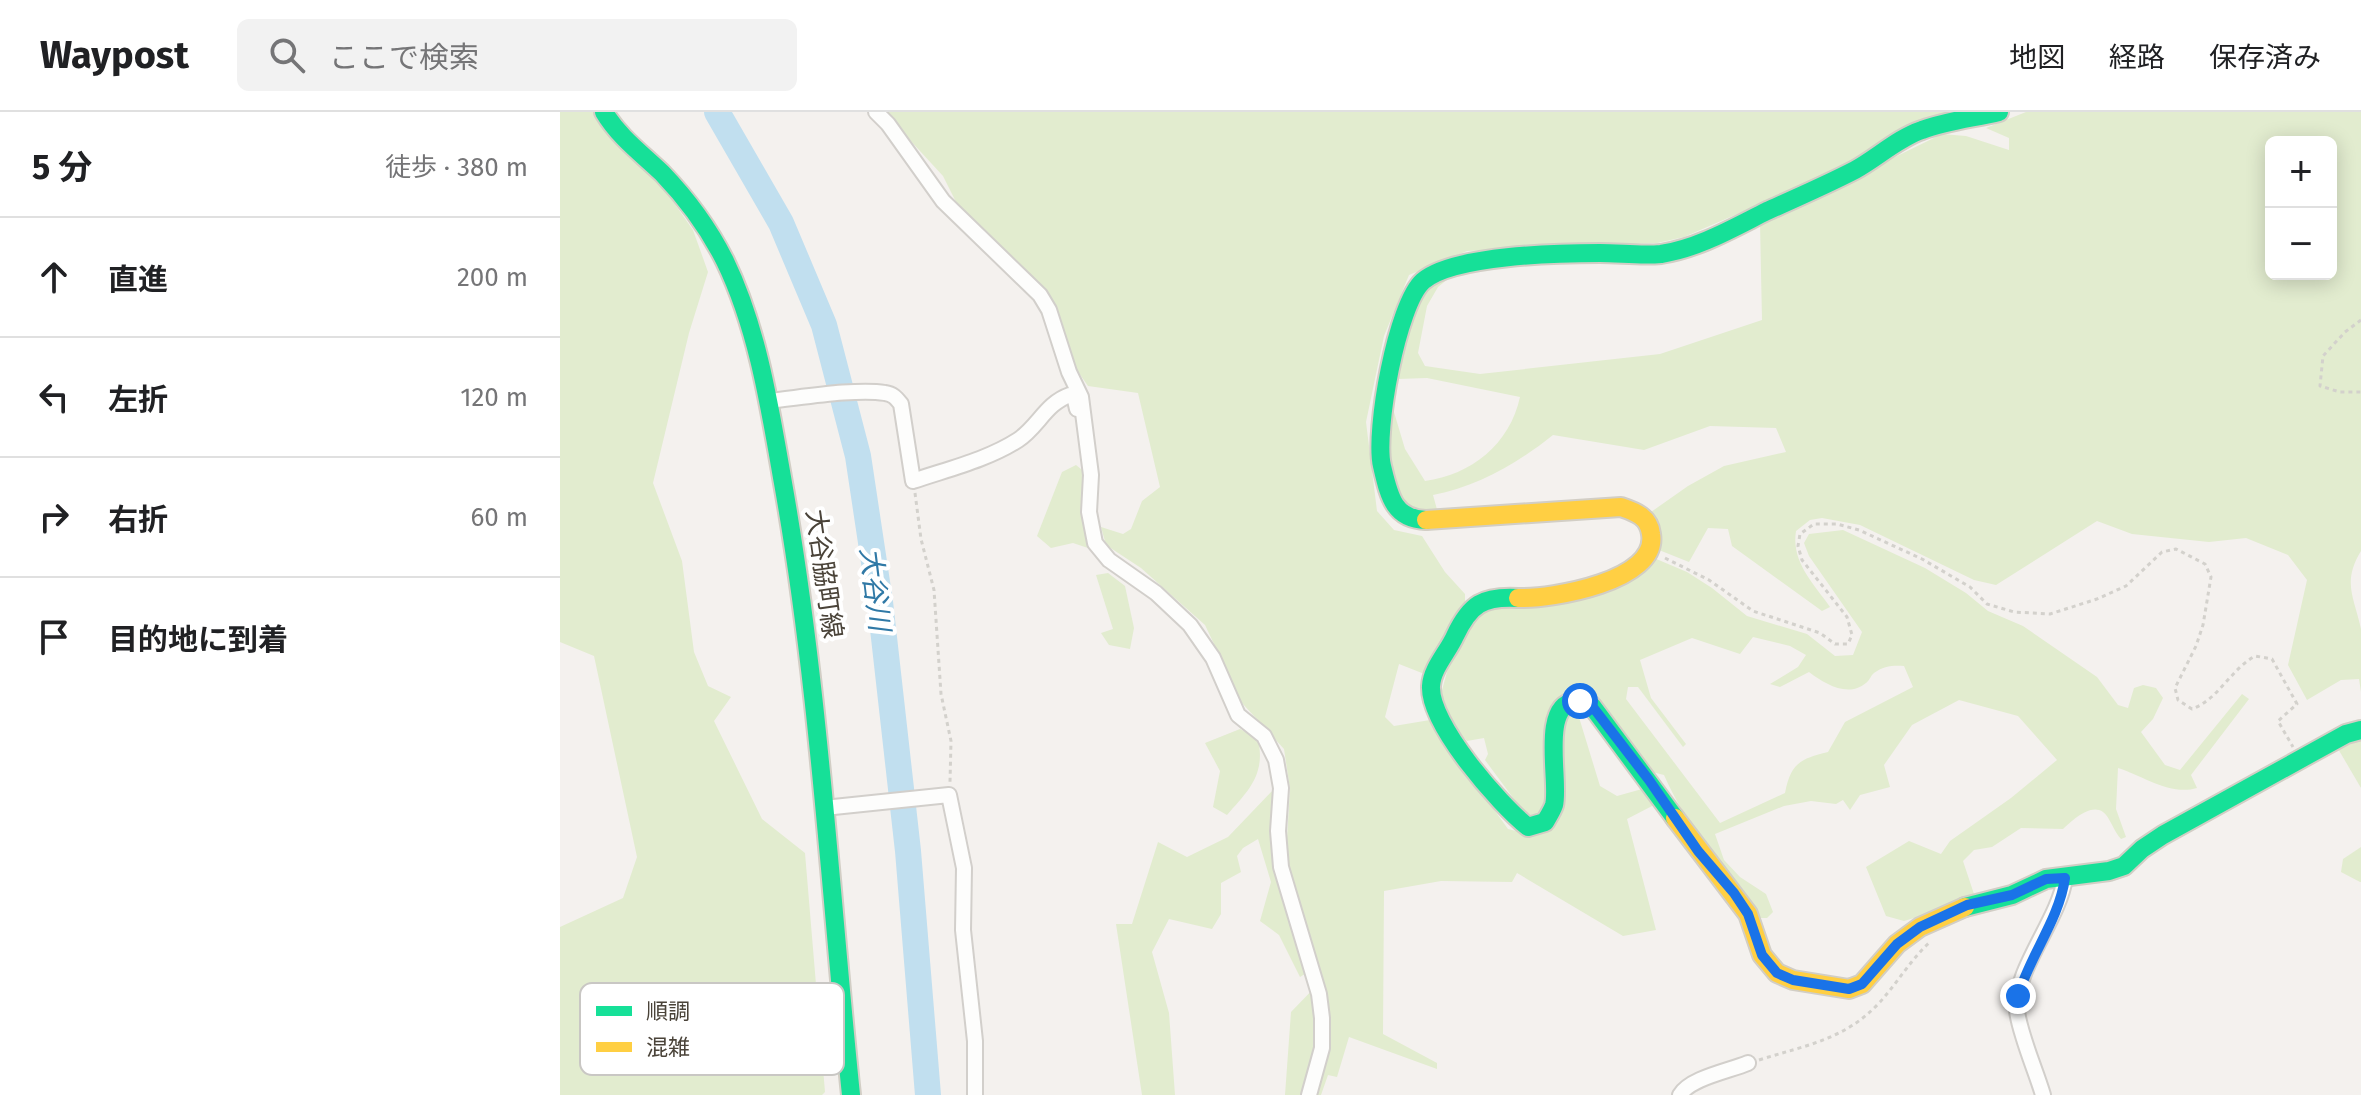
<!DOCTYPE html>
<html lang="ja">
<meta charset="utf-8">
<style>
:root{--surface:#fff;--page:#f2f2f2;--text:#202124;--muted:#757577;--line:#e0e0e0}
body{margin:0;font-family:"Fira Sans","Noto Sans JP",sans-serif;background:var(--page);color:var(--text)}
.controls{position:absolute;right:24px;top:24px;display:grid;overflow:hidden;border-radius:12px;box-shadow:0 4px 20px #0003}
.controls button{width:72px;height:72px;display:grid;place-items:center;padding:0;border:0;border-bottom:2px solid var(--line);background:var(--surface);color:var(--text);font:40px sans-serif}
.stop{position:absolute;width:24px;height:24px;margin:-18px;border:6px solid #1a73e8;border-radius:50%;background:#fff}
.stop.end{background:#1a73e8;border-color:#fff;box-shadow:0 2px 8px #0008}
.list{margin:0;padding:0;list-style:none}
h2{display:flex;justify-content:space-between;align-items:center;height:104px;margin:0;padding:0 32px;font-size:34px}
h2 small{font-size:26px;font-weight:400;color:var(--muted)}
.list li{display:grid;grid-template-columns:52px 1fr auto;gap:24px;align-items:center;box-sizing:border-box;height:120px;padding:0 32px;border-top:2px solid var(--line)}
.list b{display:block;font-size:30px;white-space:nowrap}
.list em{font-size:26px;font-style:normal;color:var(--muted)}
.icon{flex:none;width:44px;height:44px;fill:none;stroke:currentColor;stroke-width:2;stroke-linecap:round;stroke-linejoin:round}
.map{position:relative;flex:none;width:1801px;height:983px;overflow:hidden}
header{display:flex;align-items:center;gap:48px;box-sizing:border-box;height:112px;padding:0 40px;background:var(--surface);border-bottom:2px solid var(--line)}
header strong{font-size:38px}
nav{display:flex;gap:44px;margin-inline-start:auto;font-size:28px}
.search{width:560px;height:72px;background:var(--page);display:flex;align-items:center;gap:20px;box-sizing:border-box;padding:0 28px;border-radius:12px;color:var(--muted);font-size:30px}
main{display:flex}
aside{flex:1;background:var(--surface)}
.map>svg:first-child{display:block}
.green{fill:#e2eccf;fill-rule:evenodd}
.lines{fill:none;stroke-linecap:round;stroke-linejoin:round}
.river{stroke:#c1dfef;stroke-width:26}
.street-casing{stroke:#d2cfcb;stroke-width:18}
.fast-casing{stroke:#d2cec5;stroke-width:22}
.slow-casing{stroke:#d2cec5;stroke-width:22}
.path{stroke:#d3d1cc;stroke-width:3;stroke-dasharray:4 4;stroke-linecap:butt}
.street{stroke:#fdfdfc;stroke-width:14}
.fast{stroke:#16e098;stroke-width:18}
.slow{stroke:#ffcf43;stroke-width:18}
.route{stroke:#1a73e8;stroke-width:10}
.labels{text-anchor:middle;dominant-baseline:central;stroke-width:8;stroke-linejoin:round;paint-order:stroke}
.street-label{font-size:26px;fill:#4a4339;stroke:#fff}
.water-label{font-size:28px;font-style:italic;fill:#3079a6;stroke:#fff}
.key{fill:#fff;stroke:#c9c7c4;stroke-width:2}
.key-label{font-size:22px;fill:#4a4339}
</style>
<header>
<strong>Waypost</strong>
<div class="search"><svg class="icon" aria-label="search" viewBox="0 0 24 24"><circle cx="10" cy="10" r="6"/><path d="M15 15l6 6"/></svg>ここで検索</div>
<nav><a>地図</a><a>経路</a><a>保存済み</a></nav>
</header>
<main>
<aside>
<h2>5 分<small>徒歩 · 380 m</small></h2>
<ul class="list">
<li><svg class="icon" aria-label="ahead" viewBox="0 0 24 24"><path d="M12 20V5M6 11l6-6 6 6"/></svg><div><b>直進</b></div><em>200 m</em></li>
<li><svg class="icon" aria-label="left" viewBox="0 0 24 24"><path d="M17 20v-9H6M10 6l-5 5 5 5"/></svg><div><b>左折</b></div><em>120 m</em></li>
<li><svg class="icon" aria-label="right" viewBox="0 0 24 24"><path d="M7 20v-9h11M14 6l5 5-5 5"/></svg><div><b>右折</b></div><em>60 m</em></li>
<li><svg class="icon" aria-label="arrive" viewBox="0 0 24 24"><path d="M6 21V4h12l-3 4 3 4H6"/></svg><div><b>目的地に到着</b></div></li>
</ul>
</aside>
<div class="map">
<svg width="1801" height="983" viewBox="0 0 1801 983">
<rect width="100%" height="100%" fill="#f4f1ee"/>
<!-- green -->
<g class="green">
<path d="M0,0H36L105,78L133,118L148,160L129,221L93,371L122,449L134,540L148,574L171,585L154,609L202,707L245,741L265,980L262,983H0V815L63,786L77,745L34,544L0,530Z"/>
<path d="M324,0H1394L1356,14L1291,53L1124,125L1097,131L907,139L849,163L824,224L806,310L817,399L834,418L862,424L885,460L905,482V492L867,563L839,552L825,605L834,614L870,608L948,717L972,723L994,716L1001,688V606L1018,602L1040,674L1057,684L1082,677L1094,693L1067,707L1096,818L1063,824L957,761L952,770L881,769L824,779L823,922L877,951V957L789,925L777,965L768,963L761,983H725L731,900L761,869L726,743L730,677L724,637L682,591L645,513L581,456L546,433L541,415L563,422L571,417L582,389L600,375L578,281L528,274L514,254L490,185L399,96L383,64Z"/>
<path d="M1466,0H1801V439C1782,470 1794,485 1801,517C1801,536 1801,560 1801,580L1799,567L1781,568L1747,588L1728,553L1747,468L1728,443L1686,426L1649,430L1572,422L1537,409L1436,473L1414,468L1300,413L1262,406L1250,408L1236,419C1231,450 1253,471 1270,495L1262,499L1172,434L1168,417L1148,416L1129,450L1099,438L1091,400L1128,374L1164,354L1226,340L1216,316L1150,314L1084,338L993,323C958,351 917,375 873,383L878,401L847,398L827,353L831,290L845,337L865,369C911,363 950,332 960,285L867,266L838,267L850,203L867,173L894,162L878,175L867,194L858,241L865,254L920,262L1100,242L1202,208L1200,111L1382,22L1406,24L1449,38V26L1426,16ZM1711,30H1771V162H1711Z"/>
<path d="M516,353L527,362L524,404L528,436L513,431L491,436L477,424L502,360Z"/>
<path d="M1283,418L1365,456L1406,481L1428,499L1463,514L1537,565L1558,593L1568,596L1574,576L1583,573L1596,576L1603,586L1593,607L1581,620L1605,653L1620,658L1682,582L1689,587L1631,663L1637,676C1611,684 1583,664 1558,656L1556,697L1566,725L1561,727C1554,720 1550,705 1543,700C1530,691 1512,709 1503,717L1461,716L1432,735L1414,738L1403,749L1414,782L1384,797L1344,809L1326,804L1306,755L1349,729L1381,742L1390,729L1451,686L1497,648L1458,604L1399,588L1352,613L1324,653L1330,675L1300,683L1290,698L1283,688L1276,692L1251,689L1224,694L1155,722L1164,748L1180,765L1206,782L1213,800L1207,806H1200C1165,761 1127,715 1104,663L1092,660L1031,585L1017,578L1005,580L988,601L986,648L989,690L980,701L971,703L962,698L925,648L928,642L924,626L907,629L896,617L881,582L888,556L913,506L929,495L1094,446L1127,460L1152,476L1187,504L1247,522L1275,544L1293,543L1302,520L1249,444L1244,431L1249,422ZM1193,525L1230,534L1246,543L1238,555L1210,572L1220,575L1249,560C1265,572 1288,586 1306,571C1310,568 1311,563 1314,561C1323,554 1334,553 1344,554L1353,575L1285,610L1268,640C1240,647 1231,651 1225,681L1160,711L1066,587L1068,575H1078L1123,635L1126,632L1091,586L1080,548L1132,526L1180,542Z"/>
<path d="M548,461L565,474L574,516L570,537L549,533L541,521L553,517L536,463Z"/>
<path d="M680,617L698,627C706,663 688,679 667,703L653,695L660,659L645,631Z"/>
<path d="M1801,623V676L1777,635Z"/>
<path d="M714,677L712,717L748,860L740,865L719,823L700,809L711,770L698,727L683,736L677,744L681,760L661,771V802L652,817L609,807L592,840L609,901L615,983H582L556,812H572L598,730L627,745L668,725Z"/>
<path d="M1801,735V770H1800L1781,760L1783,747Z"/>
</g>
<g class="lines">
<!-- river -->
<path class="river" d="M157,0L221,111L264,213L298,344L320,490L348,739L368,983"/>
<defs>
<g id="street">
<path d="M316,0L328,12L383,89L480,183L489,198L509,260L521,285L531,363L529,400L535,431L549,448L596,481L630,513L653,546L678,603L704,624L716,648L721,676L718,719L721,755L759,882L762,906V936L749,983"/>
<path d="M208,289C239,286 296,276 325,281C333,282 336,286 341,292L353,369C388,357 427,348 458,328C478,315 486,291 510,283L515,288L517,297"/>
<path d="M264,696L389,683L404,756L403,818L415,929V983"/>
<path d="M1120,983C1130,966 1169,959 1188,951"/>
<path d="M1483,983C1476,959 1460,923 1457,899C1453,859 1499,808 1505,766"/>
</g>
<g id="fast">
<path d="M44,0C59,25 81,41 102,61C127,87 149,117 165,149C198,217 210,297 223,371C259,573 270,779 291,983"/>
<path d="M866,408C833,407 829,383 822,354C814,320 837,192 863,169C893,143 999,141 1040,141C1060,141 1081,144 1101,142C1139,136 1173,116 1207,99C1236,86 1266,73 1295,58C1317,46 1338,26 1362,18C1386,9 1414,6 1439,0"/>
<path d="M958,486C923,484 910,492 895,524C888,540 872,556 871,574C869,612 939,692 968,715L985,710C988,705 992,699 994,693C1000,672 980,594 1014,590C1019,590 1027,593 1032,594L1115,706"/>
<path d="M1405,795L1452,783L1486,767L1549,759L1564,754L1582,737L1603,723L1786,622L1801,618"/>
</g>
<g id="slow">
<path d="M866,408L1061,395C1076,400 1089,405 1091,422C1099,469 992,487 958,486"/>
<path d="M1115,706L1188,802L1202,843L1217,861L1233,868L1289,877L1302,872L1337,832L1360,815L1405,795"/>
</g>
</defs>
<!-- street casing -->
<use href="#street" class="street-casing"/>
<!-- fast casing -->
<use href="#fast" class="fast-casing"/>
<!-- slow casing -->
<use href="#slow" class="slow-casing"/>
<!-- path -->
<g class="path">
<path d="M1801,208L1785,220L1763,244L1760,274L1780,280H1801"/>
<path d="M355,381L361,427L374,478L381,582L391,629L390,670"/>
<path d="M1105,446L1149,468L1193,499L1260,521L1275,532H1288L1292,523L1287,505L1242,448L1238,434L1240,422L1254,412H1277L1299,418L1362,447L1410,475L1427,492L1454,500L1490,502L1537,487L1566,474L1602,440L1616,437L1645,452L1651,465L1643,513L1636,534L1615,576L1618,588L1632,597C1659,587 1670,558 1695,544L1712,547L1737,592L1718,609L1733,635"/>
<path d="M1199,948C1246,933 1285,928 1320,890C1338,870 1351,847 1371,829"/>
</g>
<!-- street -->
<use href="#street" class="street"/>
<!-- fast -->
<use href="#fast" class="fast"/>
<!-- slow -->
<use href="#slow" class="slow"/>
</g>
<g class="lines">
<!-- route -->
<path class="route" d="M1020,589L1032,594L1089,668L1138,739L1174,781L1188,802L1202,843L1217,861L1233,868L1289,877L1302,872L1337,832L1360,815L1407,793L1452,783L1486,767L1505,766C1499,808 1470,843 1458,884"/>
</g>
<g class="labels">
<!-- street labels -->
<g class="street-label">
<text transform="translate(264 462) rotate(82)">大谷脇町線</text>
</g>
<!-- water labels -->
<g class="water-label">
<text transform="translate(315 477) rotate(83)">大谷川</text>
</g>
</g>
<!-- legend -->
<rect x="20" y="871" width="264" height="92" rx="12" class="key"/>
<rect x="36" y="894" width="36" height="10" fill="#16e098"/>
<rect x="36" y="930" width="36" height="10" fill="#ffcf43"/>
<g class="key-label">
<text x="86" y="907">順調</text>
<text x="86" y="943">混雑</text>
</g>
</svg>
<div class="controls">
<button>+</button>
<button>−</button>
</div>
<div class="stop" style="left:1020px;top:589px"></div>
<div class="stop end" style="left:1458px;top:884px"></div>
</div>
</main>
